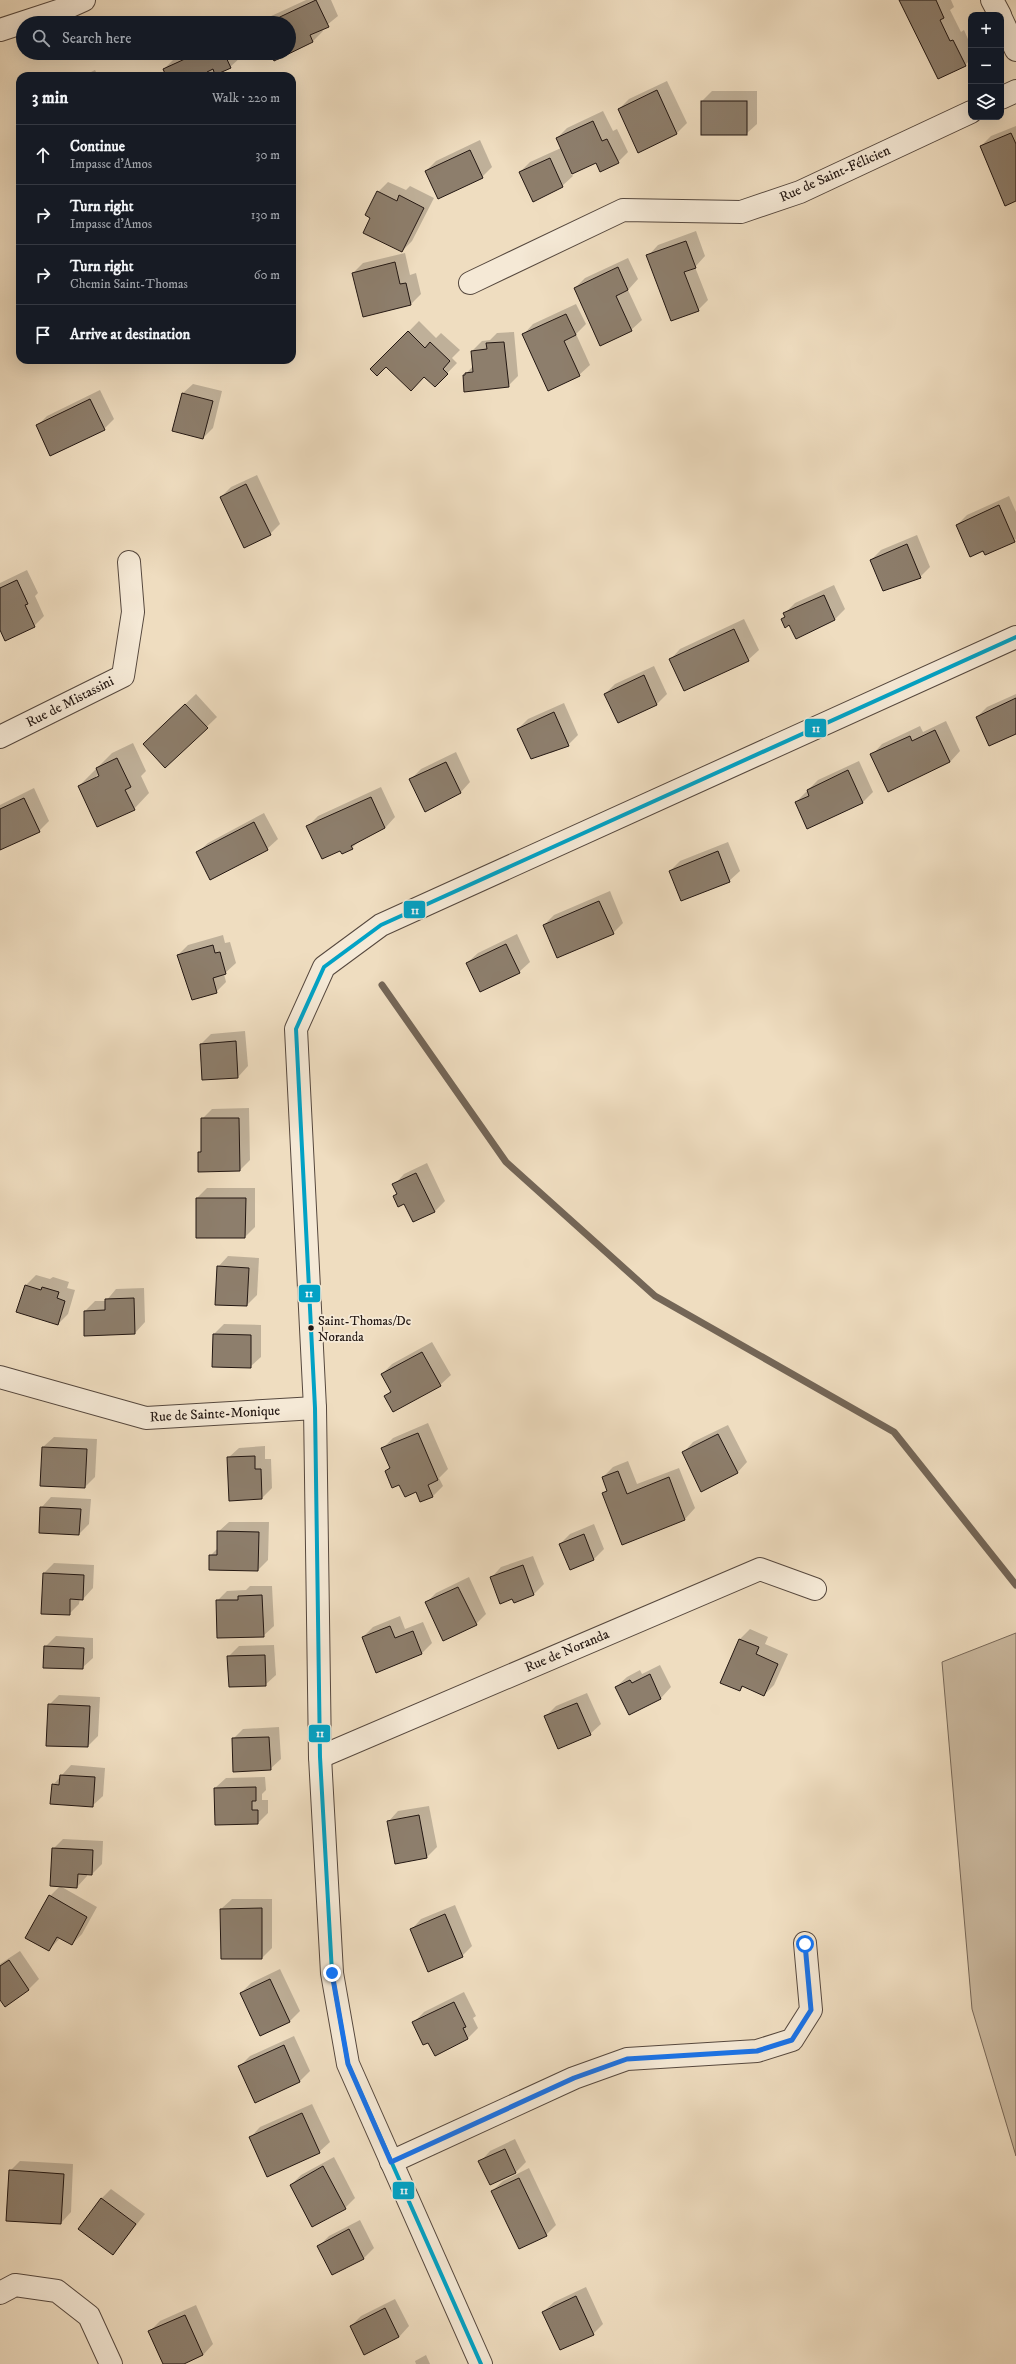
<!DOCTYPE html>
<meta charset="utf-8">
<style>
:root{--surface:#171b24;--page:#20242c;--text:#f1f3f6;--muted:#9ea1a6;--line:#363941}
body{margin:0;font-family:"IM FELL DW Pica",serif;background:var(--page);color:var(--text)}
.controls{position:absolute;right:12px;top:12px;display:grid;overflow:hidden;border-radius:8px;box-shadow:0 4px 16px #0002}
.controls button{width:36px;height:36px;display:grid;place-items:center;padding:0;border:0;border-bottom:1px solid var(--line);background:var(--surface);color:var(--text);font:20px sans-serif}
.stop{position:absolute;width:12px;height:12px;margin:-9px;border:3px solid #1a73e8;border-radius:50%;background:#fff}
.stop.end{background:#1a73e8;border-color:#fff;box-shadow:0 1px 4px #0008}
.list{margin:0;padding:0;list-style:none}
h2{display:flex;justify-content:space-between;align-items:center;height:52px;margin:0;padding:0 16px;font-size:17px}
h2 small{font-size:13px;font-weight:400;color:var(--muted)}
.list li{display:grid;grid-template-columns:26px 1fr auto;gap:12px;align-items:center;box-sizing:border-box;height:60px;padding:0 16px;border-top:1px solid var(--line)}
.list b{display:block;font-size:15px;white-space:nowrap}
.list p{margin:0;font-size:13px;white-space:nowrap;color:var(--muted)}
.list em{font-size:13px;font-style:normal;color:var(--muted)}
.icon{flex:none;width:22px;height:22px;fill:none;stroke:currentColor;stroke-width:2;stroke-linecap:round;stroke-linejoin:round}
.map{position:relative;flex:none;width:1016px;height:2364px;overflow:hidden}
.search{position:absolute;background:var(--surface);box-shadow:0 4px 16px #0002;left:16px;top:16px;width:280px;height:44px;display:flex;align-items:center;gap:10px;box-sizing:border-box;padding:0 14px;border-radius:22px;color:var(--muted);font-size:15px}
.panel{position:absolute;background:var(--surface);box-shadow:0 4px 16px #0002;left:16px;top:72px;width:280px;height:292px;border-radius:12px}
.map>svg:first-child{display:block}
.green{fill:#ccbba2;stroke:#78695a}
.shadow{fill:#0003;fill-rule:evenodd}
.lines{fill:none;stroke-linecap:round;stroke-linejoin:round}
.stream{stroke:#746657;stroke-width:7}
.building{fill:#8d7e6c;stroke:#231712}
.minor-casing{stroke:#56483e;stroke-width:24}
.minor{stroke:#f5e9d6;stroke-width:22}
.bus-1-casing{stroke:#f5e9d6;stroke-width:7}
.bus-1{stroke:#02a2c5;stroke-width:4}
.route{stroke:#1a73e8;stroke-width:5}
.bus-dot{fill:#231712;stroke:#f5e9d6;stroke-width:1.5}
.labels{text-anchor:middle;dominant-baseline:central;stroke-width:3.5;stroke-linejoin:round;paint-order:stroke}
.bus-label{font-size:13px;fill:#231712;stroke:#f5e9d6;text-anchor:start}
.street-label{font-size:14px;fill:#231712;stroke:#f5e9d6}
.line-badge{stroke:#f5e9d6;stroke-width:1.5}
.badge-label{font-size:11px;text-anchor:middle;font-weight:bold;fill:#fff}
</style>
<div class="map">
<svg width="1016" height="2364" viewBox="0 0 1016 2364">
<rect width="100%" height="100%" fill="#efddc0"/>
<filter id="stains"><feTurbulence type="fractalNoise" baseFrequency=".005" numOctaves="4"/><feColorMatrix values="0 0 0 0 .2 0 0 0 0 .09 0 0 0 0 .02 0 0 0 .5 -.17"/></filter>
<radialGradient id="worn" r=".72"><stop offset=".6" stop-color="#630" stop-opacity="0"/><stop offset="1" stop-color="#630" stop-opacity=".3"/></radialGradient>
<!-- green -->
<path class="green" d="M1016,1633V2156L972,2009L942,1662Z"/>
<!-- shadow -->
<g class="shadow">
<path d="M306,0H331L338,16L322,29L323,31L313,41L289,52V23H264L269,17Z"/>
<path d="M901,0H951L954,7L950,10L961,32L964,30L971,46V59L965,65Z"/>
<path d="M187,53H239L241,57L230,67L212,76H167L164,69L174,59Z"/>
<path d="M95,70L98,76H83Z"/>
<path d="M667,81L687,123L677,133L639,151L619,109L629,99Z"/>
<path d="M712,91H757V124L746,134L702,101Z"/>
<path d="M603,111L613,131L617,129L628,152L618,162L597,161L571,174L573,176L562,186L520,172L530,162L561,148L557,138L567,128Z"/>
<path d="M1016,126V200L981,146L991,136Z"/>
<path d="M480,140L492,167L482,177L426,171L436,161Z"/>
<path d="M388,182L406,190L410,186L434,198L412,241L402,251L378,192Z"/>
<path d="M696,231L705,256L695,267L708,300L698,310L648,256L658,245Z"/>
<path d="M405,253L410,275L416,273L421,294L411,304L353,273L363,263Z"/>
<path d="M628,258L638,279L628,290L642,320L631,330L575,288L585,278Z"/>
<path d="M576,304L586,324L576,334L590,365L579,375L523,335L533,324Z"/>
<path d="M419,321L436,338L441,333L460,350L452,358L457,363L435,386L424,376L386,366L372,369Z"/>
<path d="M514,332L518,376L508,386L464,376L473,366L472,351L482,341L490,340L497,333Z"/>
<path d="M193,384L222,391L213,428L203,438L182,394Z"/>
<path d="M100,390L114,419L104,429L37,426L47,416Z"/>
<path d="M257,475L280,524L270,534L221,497L231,487Z"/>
<path d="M1009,496L1016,512V539L984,550L957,525L967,515Z"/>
<path d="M917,535L930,567L920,577L871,560L881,550Z"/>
<path d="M27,570L38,593L35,596L44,616L34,626L0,628V583Z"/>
<path d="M834,585L845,609L835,619L796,638L790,624L782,620L786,616L785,613L795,603Z"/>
<path d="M744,619L759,650L748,660H670L680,649Z"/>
<path d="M654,666L667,694L657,704L618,722L605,694L615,684Z"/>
<path d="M196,694L217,717L165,767L154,734Z"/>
<path d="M1016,694V733L977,717L987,707Z"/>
<path d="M564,703L578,735L568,745L551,753L518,729L528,719Z"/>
<path d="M946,721L960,751L950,762L888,791L872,755L882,744L920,726L923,732Z"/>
<path d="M133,743L146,771L141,776L149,793L134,809L79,786L112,753ZM103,773L96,779V776Z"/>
<path d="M456,752L470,782L460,793L411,779L421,769Z"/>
<path d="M859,761L873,792L863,802L808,827L796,802L818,780Z"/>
<path d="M381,787L395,817L385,828L360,840L352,848L308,826L318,816Z"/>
<path d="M34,788L49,821L39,831L0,849V805Z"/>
<path d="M264,813L278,839L267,849L211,878L197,853L208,843Z"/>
<path d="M728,842L740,871L729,881L670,871L680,861Z"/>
<path d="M610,891L623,923L613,933L544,925L554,915Z"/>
<path d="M517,934L530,962L519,972L467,963L478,953Z"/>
<path d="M223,935L225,943L230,942L236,963L224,974L226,982L216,992L178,955L188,945Z"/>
<path d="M245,1031L248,1066L238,1077L201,1044L211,1034Z"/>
<path d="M249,1108L250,1160L240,1170L199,1153L202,1149V1119L212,1109Z"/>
<path d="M427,1163L445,1201L435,1211L414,1221L405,1202L394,1196L398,1192L394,1185L404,1174Z"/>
<path d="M207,1188H255V1227L245,1237L197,1198Z"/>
<path d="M228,1256L259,1258L257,1295L247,1305L218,1267Z"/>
<path d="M36,1275L50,1279L53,1277L69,1282L67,1288L75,1290L68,1314L58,1324L26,1285Z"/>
<path d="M144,1288L145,1322L135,1333L85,1311L95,1301H106L116,1289Z"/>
<path d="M224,1324L261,1325V1357L250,1367L214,1334Z"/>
<path d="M432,1342L451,1375L440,1385L386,1396L391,1390L382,1374L392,1364Z"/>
<path d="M428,1423L448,1469L439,1478L443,1486L433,1496L420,1501L416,1491L400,1484L386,1471L390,1467L382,1449L393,1438Z"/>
<path d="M728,1425L747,1462L737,1473L683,1453L693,1442Z"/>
<path d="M54,1437L97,1439L95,1477L85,1487L41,1485L43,1447Z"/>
<path d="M265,1446V1459H271L272,1488L262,1498L228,1458L239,1448Z"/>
<path d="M628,1461L637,1484L679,1468L695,1508L685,1519L623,1543L603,1494L608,1489L603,1477L613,1467Z"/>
<path d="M51,1497L91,1499L89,1524L79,1534L41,1508Z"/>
<path d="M229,1522H269L268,1560L258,1570L210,1556L218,1548V1532Z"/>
<path d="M594,1524L604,1549L594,1559L570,1568L560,1544L570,1534Z"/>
<path d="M533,1556L544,1584L534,1594L513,1598L491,1578L501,1567Z"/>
<path d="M54,1563L94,1565L93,1588L83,1599L80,1598L79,1604L69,1614L44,1573Z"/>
<path d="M469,1577L486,1614L476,1624L426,1603L436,1593Z"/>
<path d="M250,1586H272L274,1626L263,1636L217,1601L227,1591L246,1590Z"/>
<path d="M400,1616L405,1629L423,1622L432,1643L422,1653L363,1637L373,1627Z"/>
<path d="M750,1629L768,1637L765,1644L788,1654L774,1685L764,1695L744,1686L740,1690L722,1682L740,1639Z"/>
<path d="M56,1636L93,1638V1658L82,1668L45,1647Z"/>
<path d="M274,1645L276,1675L265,1685L228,1657L239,1646Z"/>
<path d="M660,1665L671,1687L661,1698L629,1713L616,1687L627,1677L640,1670L642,1674Z"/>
<path d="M587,1693L601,1724L590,1734L546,1716L556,1706Z"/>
<path d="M59,1695L100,1697L98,1736L88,1746L49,1705Z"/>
<path d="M279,1727L281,1759L270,1769L233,1739L243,1729Z"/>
<path d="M71,1765L105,1768L103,1796L92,1806L53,1785Z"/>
<path d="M265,1777L266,1790L262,1794V1800H268V1813L258,1823L215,1788L226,1778Z"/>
<path d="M429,1806L437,1847L427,1857L388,1822L398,1811Z"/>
<path d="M63,1839L103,1841L102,1864L92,1874L87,1873V1876L77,1887L53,1849Z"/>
<path d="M60,1886L97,1907L82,1934L72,1944L60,1938L49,1950L50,1896Z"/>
<path d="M232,1899H272V1948L262,1958L221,1909Z"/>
<path d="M455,1905L472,1946L462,1956L411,1930L421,1919Z"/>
<path d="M20,1951L39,1979L29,1989L5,2006L0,1998V1964Z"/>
<path d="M280,1969L300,2011L290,2021L241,1993L251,1983Z"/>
<path d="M464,1992L476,2016L473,2018L478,2028L468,2038L435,2054L429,2041L414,2022L424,2012Z"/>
<path d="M294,2036L310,2071L300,2081L256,2101L240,2066L250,2056Z"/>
<path d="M312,2104L330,2142L319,2152L250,2138L260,2127Z"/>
<path d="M515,2139L526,2162L516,2172L490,2184L480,2162L490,2151Z"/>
<path d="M334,2157L355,2198L345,2208L291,2185L301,2175Z"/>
<path d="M20,2161L73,2164L71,2212L61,2223L10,2171Z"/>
<path d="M529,2168L556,2225L546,2235L492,2191L503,2181Z"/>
<path d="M111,2189L145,2214L113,2254L101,2199Z"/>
<path d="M360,2220L374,2248L364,2258L333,2274L319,2246L329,2236Z"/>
<path d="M586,2287L603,2324L593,2334L543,2312L554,2302Z"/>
<path d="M395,2299L409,2326L399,2337L351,2326L361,2316Z"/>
<path d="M196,2305L213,2344L203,2355L182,2364H164L149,2332L160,2321Z"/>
<path d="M426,2355L430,2364H416L415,2361Z"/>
</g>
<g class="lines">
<!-- stream -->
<path class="stream" d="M382,985L506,1162L655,1296L894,1432L1016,1585"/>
</g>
<!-- building -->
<g class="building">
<path d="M316,0L329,27L310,35L313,42L274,61L270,53H289V23H267Z"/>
<path d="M899,0H936L944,18L940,20L950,41L953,40L966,66L938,79Z"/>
<path d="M198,53L200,56L208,53H224L231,68L215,75L213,69L207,72L209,76H166L163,69Z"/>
<path d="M657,90L677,134L638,153L618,109Z"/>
<rect x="701" y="101" width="46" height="34"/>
<path d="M593,121L602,141L607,139L619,163L600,172L596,163L572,174L556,138Z"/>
<path d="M1011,133L1016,144V201L1005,206L980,146Z"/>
<path d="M470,150L483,178L438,199L425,171Z"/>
<path d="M550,158L563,187L533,202L519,172Z"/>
<path d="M377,191L397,201L399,195L424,208L402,252L363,233L370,218L365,215Z"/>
<path d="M686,241L696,268L684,272L699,311L671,321L646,255Z"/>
<path d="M395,262L400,284L406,283L411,305L363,317L352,273Z"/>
<path d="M618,267L628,290L616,296L632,331L600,346L574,288Z"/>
<path d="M566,314L576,335L564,341L580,376L548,391L522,334Z"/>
<path d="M408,331L425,348L430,342L450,361L443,369L448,374L435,387L424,377L411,391L386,367L377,376L370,369Z"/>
<path d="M504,342L509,387L464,392L463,375H465V373L473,372L471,351L487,349L486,343Z"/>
<path d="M182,393L213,401L203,439L172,431Z"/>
<path d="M90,399L105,430L50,456L36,425Z"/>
<path d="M246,484L271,535L244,548L220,497Z"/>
<path d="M999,505L1015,542L985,555L983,551L970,557L956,525Z"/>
<path d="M907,544L921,578L883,591L870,560Z"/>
<path d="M17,580L28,604L25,605L35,627L5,641L0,630V588Z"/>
<path d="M824,595L835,620L796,639L789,625L785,628L781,619L785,617L783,613Z"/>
<path d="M734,629L749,661L684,691L669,659Z"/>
<path d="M644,675L657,705L618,723L604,694Z"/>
<path d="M1016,698V734L989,746L976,717Z"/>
<path d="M185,704L208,728L165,768L143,744Z"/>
<path d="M554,712L569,746L531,759L517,729Z"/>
<path d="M935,730L950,762L888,792L870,754L910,736L912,741Z"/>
<path d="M117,758L131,787L125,790L135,810L97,827L78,786L99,776L96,768Z"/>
<path d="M446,762L461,793L425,812L409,779Z"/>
<path d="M848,770L863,803L807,829L795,802L809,796L807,790Z"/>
<path d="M371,797L385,828L351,846L353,849L342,854L340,851L322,859L306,826Z"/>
<path d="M24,798L40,832L0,850V809Z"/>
<path d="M254,822L268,850L210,880L196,852Z"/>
<path d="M718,851L730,882L681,901L669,871Z"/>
<path d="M599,901L614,934L557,958L543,925Z"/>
<path d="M506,944L520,973L480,992L466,963Z"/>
<path d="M213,945L215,953L220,952L226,974L213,978L217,993L192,1000L177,955Z"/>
<path d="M236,1041L238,1078L202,1080L200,1044Z"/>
<path d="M201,1118H239L240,1171L198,1172V1152H201Z"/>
<path d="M416,1173L435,1212L413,1222L404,1204L398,1207L393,1196L397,1194L392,1184Z"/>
<path d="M196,1198H246L245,1238H196Z"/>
<path d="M217,1266L249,1268L247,1306L215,1305Z"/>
<path d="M25,1285L41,1290L42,1287L59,1292L57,1298L65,1301L58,1325L16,1312Z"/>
<path d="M134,1298L135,1334L84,1336V1311L105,1310V1299Z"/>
<path d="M213,1334L251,1335V1368L212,1367Z"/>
<path d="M422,1352L441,1386L393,1412L384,1396L391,1392L381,1374Z"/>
<path d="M418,1433L438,1480L428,1485L433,1497L420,1502L416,1492L405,1497L399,1485L392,1488L385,1471L390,1468L381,1448Z"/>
<path d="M718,1434L738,1473L701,1492L682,1452Z"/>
<path d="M42,1447L87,1449L85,1488L40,1486Z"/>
<path d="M255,1456V1469H261L262,1499L229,1501L227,1457Z"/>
<path d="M618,1471L627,1494L669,1477L685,1520L622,1545L602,1493L607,1491L602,1477Z"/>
<path d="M40,1507L81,1509L79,1535L39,1533Z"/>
<path d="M217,1531L259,1532L258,1571L209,1570V1555H217Z"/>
<path d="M584,1534L594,1560L570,1570L559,1544Z"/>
<path d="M523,1565L534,1595L514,1603L512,1599L500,1604L490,1577Z"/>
<path d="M43,1573L84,1575L83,1600L70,1599V1615L41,1614Z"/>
<path d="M458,1587L477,1625L443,1641L425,1602Z"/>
<path d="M262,1595L264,1637L217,1638L216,1600H238V1596Z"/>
<path d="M390,1626L395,1638L413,1631L422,1654L376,1673L362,1637Z"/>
<path d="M739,1639L759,1647L756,1654L778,1664L764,1696L742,1686L740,1691L720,1683Z"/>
<path d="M44,1646L84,1648L83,1669L43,1668Z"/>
<path d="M265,1655L266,1686L229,1687L227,1656Z"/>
<path d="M650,1674L661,1699L629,1715L615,1687L630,1680L632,1683Z"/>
<path d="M577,1703L591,1735L558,1749L544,1716Z"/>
<path d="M48,1704L90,1706L88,1747L46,1746Z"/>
<path d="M269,1737L271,1770L233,1772L232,1738Z"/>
<path d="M60,1775L95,1777L93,1807L50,1804L52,1784L59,1785Z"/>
<path d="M256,1787V1801H252V1810H258V1824L215,1825L214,1788Z"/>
<path d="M419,1815L427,1858L395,1864L387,1821Z"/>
<path d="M52,1848L93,1850L92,1875L78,1874L77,1888L50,1886Z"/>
<path d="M49,1895L87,1917L72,1945L57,1937L49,1951L25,1938Z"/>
<path d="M262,1908V1959H221L220,1909Z"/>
<path d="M445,1914L463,1957L428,1972L410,1929Z"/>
<path d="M9,1960L29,1990L5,2007L0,2000V1966Z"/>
<path d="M270,1979L290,2022L260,2036L240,1993Z"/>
<path d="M454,2002L466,2027L463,2028L468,2039L435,2056L428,2043L423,2045L412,2022Z"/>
<path d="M284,2045L300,2082L255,2103L238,2066Z"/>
<path d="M302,2113L320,2153L267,2177L249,2137Z"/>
<path d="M505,2149L516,2173L490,2185L478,2161Z"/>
<path d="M323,2166L346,2209L312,2227L290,2185Z"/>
<path d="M9,2170L64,2174L61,2224L6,2221Z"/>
<path d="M519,2178L547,2236L519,2249L491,2191Z"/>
<path d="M101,2198L136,2224L113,2255L78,2229Z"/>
<path d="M349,2229L364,2259L332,2275L317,2246Z"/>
<path d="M576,2296L594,2335L560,2350L542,2312Z"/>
<path d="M385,2308L399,2337L364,2355L350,2326Z"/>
<path d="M185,2315L203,2355L184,2364H163L148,2331Z"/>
</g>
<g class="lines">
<defs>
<g id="minor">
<path d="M992,0L1000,15"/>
<path d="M1001,18L1016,50"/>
<path d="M0,30L64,9L84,0"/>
<path d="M1001,98L1016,91"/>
<path d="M470,283L623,210L741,212L800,192L971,112"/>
<path d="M0,737L123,676L133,612L129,562"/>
<path d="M0,1377L146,1418L315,1408"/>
<path d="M320,1757L760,1569L815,1589"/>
<path d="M391,2162L574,2078L627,2059L757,2051L792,2040L811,2010L805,1943"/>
<path d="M0,2293L15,2285L57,2291L89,2316L111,2364"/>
<path d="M481,2364L348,2064L332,1973L320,1757L315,1408L296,1029L324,967L381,925L1016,637"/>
</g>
</defs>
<!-- minor casing -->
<use href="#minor" class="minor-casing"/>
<!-- minor -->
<use href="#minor" class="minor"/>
<defs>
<path id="bus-1" d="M481,2364L348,2064L332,1973L320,1757L315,1408L296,1029L324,967L381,925L1016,637"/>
</defs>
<!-- bus-1 casing -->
<use href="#bus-1" class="bus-1-casing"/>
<!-- bus-1 -->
<use href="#bus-1" class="bus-1"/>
</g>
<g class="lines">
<!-- route -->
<path class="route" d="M332,1973L348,2064L391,2162L574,2078L627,2059L757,2051L792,2040L811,2010L805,1944"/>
</g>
<!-- markers -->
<circle class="bus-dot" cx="311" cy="1328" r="3.5"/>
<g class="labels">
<!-- bus labels -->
<g class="bus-label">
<text x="318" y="1321">Saint-Thomas/De<tspan x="318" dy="16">Noranda</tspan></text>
</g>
<!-- street labels -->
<g class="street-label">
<text transform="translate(835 174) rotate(-24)">Rue de Saint-Félicien</text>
<text transform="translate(70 702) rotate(-27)">Rue de Mistassini</text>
<text transform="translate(215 1414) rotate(-3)">Rue de Sainte-Monique</text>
<text transform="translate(567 1651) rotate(-23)">Rue de Noranda</text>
</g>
</g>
<g class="line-badge">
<rect x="804" y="718" width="23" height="20" rx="4" fill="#02a2c5"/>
<rect x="403" y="900" width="23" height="19" rx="4" fill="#02a2c5"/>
<rect x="298" y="1284" width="23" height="19" rx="4" fill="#02a2c5"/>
<rect x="308" y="1724" width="23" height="19" rx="4" fill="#02a2c5"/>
<rect x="392" y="2181" width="23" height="19" rx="4" fill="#02a2c5"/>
</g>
<g class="badge-label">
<text x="816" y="732">11</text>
<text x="415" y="914">11</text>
<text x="309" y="1297">11</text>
<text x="320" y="1737">11</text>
<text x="404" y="2194">11</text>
</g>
<rect width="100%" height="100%" filter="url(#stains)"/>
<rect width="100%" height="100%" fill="url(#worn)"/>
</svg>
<div class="controls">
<button>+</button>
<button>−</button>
<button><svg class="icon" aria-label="layers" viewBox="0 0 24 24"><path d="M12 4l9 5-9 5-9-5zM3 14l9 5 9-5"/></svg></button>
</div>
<div class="stop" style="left:805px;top:1944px"></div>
<div class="stop end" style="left:332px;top:1973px"></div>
<div class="search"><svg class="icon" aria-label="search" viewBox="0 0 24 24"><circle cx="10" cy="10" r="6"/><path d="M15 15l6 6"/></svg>Search here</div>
<section class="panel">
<h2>3 min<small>Walk · 220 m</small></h2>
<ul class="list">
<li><svg class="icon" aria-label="ahead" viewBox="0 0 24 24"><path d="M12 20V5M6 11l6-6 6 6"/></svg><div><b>Continue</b><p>Impasse d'Amos</p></div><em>30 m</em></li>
<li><svg class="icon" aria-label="right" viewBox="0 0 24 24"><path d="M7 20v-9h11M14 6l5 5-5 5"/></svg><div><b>Turn right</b><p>Impasse d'Amos</p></div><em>130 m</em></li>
<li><svg class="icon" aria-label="right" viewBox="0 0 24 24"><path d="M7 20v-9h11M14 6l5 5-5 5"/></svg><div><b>Turn right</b><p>Chemin Saint-Thomas</p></div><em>60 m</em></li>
<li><svg class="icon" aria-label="arrive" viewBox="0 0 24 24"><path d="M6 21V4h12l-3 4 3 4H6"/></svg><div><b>Arrive at destination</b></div></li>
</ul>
</section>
</div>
